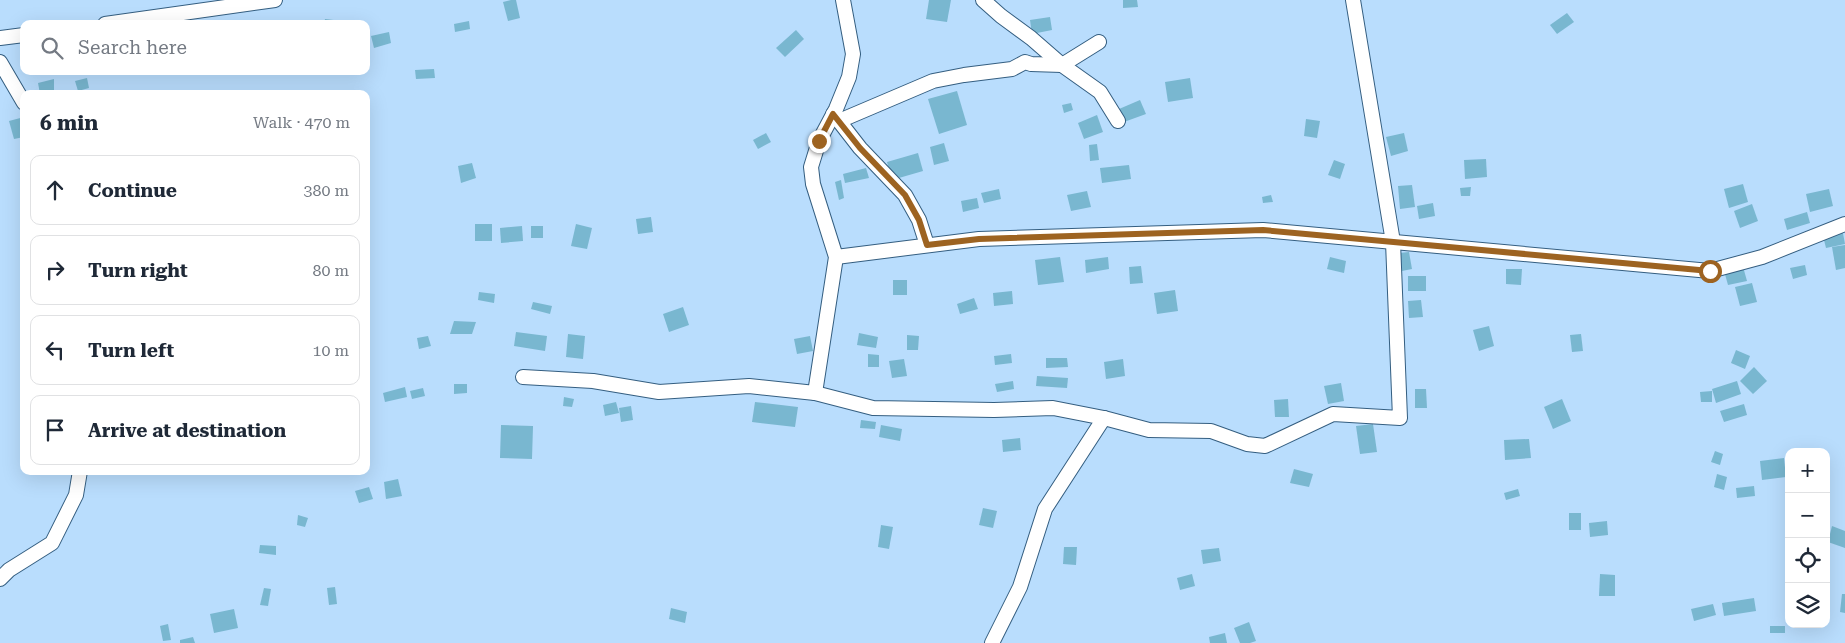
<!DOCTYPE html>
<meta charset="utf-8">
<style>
:root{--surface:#fff;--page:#f6f6f7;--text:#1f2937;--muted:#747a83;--line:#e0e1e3}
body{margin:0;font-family:"Roboto Serif",serif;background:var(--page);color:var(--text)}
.controls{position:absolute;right:15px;bottom:15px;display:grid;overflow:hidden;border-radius:10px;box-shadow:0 5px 20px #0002}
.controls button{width:45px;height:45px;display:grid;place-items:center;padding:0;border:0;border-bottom:1px solid var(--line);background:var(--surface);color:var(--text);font:25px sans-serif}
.stop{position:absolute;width:15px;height:15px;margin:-11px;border:4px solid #9d6321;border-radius:50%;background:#fff}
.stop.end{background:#9d6321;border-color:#fff;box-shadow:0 1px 5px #0008}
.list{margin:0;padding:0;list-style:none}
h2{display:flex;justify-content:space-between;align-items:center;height:65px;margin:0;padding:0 20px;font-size:21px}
h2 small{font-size:16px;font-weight:400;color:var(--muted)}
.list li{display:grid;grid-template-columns:32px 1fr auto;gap:15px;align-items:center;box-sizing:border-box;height:70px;margin:0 10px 10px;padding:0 10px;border:1px solid var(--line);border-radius:10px}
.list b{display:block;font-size:19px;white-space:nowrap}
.list em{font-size:16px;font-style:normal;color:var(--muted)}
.icon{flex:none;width:28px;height:28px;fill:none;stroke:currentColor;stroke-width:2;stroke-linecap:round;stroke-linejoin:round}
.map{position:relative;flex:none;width:1845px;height:643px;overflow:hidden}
.search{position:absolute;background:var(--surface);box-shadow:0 5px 20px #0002;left:20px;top:20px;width:350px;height:55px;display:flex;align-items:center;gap:12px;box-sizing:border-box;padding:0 18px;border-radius:10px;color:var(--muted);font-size:19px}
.panel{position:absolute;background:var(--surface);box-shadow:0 5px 20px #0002;left:20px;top:90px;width:350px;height:385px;border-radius:10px}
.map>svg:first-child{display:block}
.building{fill:#79b7d0}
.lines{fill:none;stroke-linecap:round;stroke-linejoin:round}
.minor-casing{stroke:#345e80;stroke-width:16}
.minor{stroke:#fff;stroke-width:14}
.route{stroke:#9d6321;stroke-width:6}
</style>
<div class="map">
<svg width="1845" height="643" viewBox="0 0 1845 643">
<rect width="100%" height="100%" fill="#b9ddfd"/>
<!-- building -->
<g class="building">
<path d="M511,0H516L520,18L508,21L503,2Z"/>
<path d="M929,0H951L947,22L926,19Z"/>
<path d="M1123,0H1137L1138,7L1123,8Z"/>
<path d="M1567,13L1574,22L1557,34L1550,25Z"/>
<path d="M1050,17L1052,30L1032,34L1030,20Z"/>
<path d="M325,19L342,21V24H324Z"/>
<path d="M469,21L470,29L455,32L454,24Z"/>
<path d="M796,30L804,39L785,57L776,48Z"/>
<path d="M389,32L391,43L374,48L371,36Z"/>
<path d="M434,69L435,78L416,79L415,70Z"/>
<path d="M93,71H106V72L94,75Z"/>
<path d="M87,78L89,88L78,91L75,81Z"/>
<path d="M1190,78L1193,98L1168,102L1165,82Z"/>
<path d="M54,79V94H40L38,83Z"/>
<path d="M957,91L967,125L939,134L928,99Z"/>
<path d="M1140,100L1146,114L1124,122L1119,109Z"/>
<path d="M1071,103L1073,110L1064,113L1062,105Z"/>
<path d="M1097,115L1103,132L1084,139L1078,123Z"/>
<path d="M24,117V137L14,139L9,121Z"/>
<path d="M1306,119L1320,121L1317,138L1304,136Z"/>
<path d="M766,133L771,142L758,149L753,140Z"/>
<path d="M1404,133L1408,151L1391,156L1386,137Z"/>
<path d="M944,143L949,161L934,165L930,147Z"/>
<path d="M1097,144L1099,160L1090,161L1089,145Z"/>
<path d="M918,153L923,171L892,180L887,162Z"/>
<path d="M1486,159L1487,177L1465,179L1464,160Z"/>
<path d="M1334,160L1345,164L1340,179L1328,175Z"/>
<path d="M472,163L476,178L461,183L458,166Z"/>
<path d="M1129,165L1131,179L1102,183L1100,168Z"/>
<path d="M866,168L869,178L845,183L843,174Z"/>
<path d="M841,180L844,198L839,200L835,182Z"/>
<path d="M1743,184L1748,202L1729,208L1724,189Z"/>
<path d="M1412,185L1415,207L1400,209L1398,186Z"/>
<path d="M1471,187L1470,196H1461L1460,188Z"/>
<path d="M999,189L1001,199L984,203L981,193Z"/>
<path d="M1829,189L1833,206L1810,212L1806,194Z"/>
<path d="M1087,191L1091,207L1071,211L1067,195Z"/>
<path d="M1271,195L1273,202L1263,203L1262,197Z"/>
<path d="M977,198L979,208L963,212L961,201Z"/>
<path d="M1433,203L1435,216L1419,219L1417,206Z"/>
<path d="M1752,204L1758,221L1740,228L1734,211Z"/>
<path d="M1807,212L1810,223L1787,230L1784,219Z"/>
<path d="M651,217L653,232L638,234L636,219Z"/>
<path d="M1841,223L1845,244L1826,248L1821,228Z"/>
<rect x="475" y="224" width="17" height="17"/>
<path d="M576,224L592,228L587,249L571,246Z"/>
<path d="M522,226L523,241L501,243L500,228Z"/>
<rect x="531" y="226" width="12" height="12"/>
<path d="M1845,245V268L1836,270L1832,247Z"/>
<path d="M1409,252L1412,269L1402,271L1399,253Z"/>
<path d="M1060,257L1064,282L1038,285L1035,260Z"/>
<path d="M1108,257L1109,269L1086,273L1085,260Z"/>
<path d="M1330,257L1346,261L1344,273L1327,269Z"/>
<path d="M1742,263L1747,281L1728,285L1723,267Z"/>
<path d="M1805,265L1807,275L1793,279L1790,268Z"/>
<path d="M1141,266L1143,283L1130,284L1129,267Z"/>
<path d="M1506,269H1522L1521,285L1506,284Z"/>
<rect x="1408" y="276" width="18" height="15"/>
<rect x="893" y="280" width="14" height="15"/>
<path d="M1752,283L1757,302L1740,306L1735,287Z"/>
<path d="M1175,290L1178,311L1157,314L1154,293Z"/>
<path d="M1012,291L1013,304L994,306L993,293Z"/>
<path d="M479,292L495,294L494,303L478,300Z"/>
<path d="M974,298L978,309L960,314L957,304Z"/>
<path d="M1421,300L1423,317L1409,318L1408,301Z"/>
<path d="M533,302L552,306L550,314L531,309Z"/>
<path d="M683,307L689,325L669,332L663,314Z"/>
<path d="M454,321L476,322L472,334H450Z"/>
<path d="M1489,326L1494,346L1479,351L1473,330Z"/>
<path d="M516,332L547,336L545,351L514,346Z"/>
<path d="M859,333L878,337L876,348L857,345Z"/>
<path d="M568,334L585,336L583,359L566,357Z"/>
<path d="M1581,334L1583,351L1572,352L1570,335Z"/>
<path d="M907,335L919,336L918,350H907Z"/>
<path d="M428,336L431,346L419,349L417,338Z"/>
<path d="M810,336L813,351L797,354L794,339Z"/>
<path d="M1736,350L1750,356L1745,369L1731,363Z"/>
<path d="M868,354L879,355V367H868Z"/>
<path d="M1011,354L1012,363L995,365L994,356Z"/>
<path d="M1046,358H1067L1068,367L1046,368Z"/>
<path d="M904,359L907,376L892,378L889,361Z"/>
<path d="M1123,359L1125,376L1106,379L1104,362Z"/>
<path d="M1754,367L1767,381L1753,394L1740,381Z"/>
<path d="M1037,376L1068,378L1067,388L1036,386Z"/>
<path d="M1013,381L1014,389L997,392L995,384Z"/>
<path d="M1737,381L1741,394L1716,403L1712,389Z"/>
<path d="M1341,383L1344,401L1328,404L1324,386Z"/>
<path d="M454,384H467V393L454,394Z"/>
<path d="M405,387L407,397L385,402L383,393Z"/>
<path d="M423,388L425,396L412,399L410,391Z"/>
<path d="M1415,389H1426L1427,408H1415Z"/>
<path d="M1712,391V402H1701L1700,392Z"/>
<path d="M564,397L574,399L572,407L563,406Z"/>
<path d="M1288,399L1289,417H1275L1274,400Z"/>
<path d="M1562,399L1571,421L1553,429L1544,407Z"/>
<path d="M616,402L619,413L605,416L603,405Z"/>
<path d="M755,402L798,407L795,427L752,422Z"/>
<path d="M1744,404L1747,415L1724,422L1720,411Z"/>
<path d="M631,406L633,420L621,422L619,408Z"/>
<path d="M861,420L876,422L875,429L860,428Z"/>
<path d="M1373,424L1377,452L1360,454L1356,426Z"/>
<path d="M501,425L533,426L532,459L500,458Z"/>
<path d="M881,425L902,429L900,441L879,437Z"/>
<path d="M1020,438L1021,450L1003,452L1002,440Z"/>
<path d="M1529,439L1531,458L1505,460L1504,440Z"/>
<path d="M1715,451L1723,454L1720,465L1711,462Z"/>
<path d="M1784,458L1786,477L1762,480L1760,461Z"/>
<path d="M1294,469L1313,474L1309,487L1290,483Z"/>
<path d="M1717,474L1727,477L1724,490L1714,487Z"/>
<path d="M398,479L402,496L386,499L384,482Z"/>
<path d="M1754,486L1755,496L1737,498L1736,488Z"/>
<path d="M369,487L373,499L359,503L355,491Z"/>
<path d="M1518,489L1520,496L1506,500L1504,493Z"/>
<path d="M983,508L997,511L993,528L979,525Z"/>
<rect x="1569" y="513" width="12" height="17"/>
<path d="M298,515L308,518L305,527L297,525Z"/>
<path d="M1607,521L1608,535L1590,537L1589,523Z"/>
<path d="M881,525L893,527L889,549L878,547Z"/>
<path d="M1832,526L1845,531V548L1828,542Z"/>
<path d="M260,545L276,546V555L259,553Z"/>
<path d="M1064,547H1077L1076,565L1063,564Z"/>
<path d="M1219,548L1221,561L1203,564L1201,550Z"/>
<path d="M1192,574L1195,586L1180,590L1177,578Z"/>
<path d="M1600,574L1615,575V596H1599Z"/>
<path d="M335,587L337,604L329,605L327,588Z"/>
<path d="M264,588L271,589L268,606L260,605Z"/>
<path d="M1842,594H1845V613L1840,612Z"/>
<path d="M1754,598L1756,611L1724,616L1722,603Z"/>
<path d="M1713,604L1716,615L1694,621L1691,609Z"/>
<path d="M671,608L687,612L685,623L669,619Z"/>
<path d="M234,609L238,628L214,633L210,614Z"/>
<path d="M1249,622L1256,641L1250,643H1240L1234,628Z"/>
<path d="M168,624L171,640L163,641L160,626Z"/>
<rect x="1770" y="626" width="15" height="7"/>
<path d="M1225,633L1227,643H1210L1209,637Z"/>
<path d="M193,637L195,643H180V640Z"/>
</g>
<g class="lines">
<defs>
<g id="minor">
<path d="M983,0L1001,16L1031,38L1062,65L1100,92L1118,121"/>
<path d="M105,24L275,0"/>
<path d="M0,38L24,35"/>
<path d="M0,62L24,103"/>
<path d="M833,114L839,121L933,81L964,75L1012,69L1025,62L1031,64L1062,65L1099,42"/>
<path d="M839,121L860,148L905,195L919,220L927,245"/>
<path d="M836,257L979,239L1263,230L1710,271L1762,257L1845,224"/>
<path d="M523,377L593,381L659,392L749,386L815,393L873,408L994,410L1053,408L1104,418L1149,430L1211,431L1247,444L1265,446L1333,414L1400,418L1393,242L1353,0"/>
<path d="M815,393L836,257L813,184L811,167L819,141L836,109L849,77L853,54L843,0"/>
<path d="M0,579L9,570L52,543L76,495L80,471"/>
<path d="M992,643L1020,587L1045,509L1104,418"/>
</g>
</defs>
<!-- minor casing -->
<use href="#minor" class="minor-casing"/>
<!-- minor -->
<use href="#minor" class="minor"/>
</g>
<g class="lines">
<!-- route -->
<path class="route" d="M819,141L833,114L860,148L905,195L919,220L927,245L979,239L1263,230L1710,271"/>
</g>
</svg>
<div class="controls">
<button>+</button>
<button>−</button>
<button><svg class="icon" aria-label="locate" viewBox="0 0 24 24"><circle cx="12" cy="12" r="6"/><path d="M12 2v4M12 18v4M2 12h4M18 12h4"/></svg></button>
<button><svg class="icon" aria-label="layers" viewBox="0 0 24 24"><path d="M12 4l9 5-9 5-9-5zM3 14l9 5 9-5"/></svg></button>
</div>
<div class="stop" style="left:1710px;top:271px"></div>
<div class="stop end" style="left:819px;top:141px"></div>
<div class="search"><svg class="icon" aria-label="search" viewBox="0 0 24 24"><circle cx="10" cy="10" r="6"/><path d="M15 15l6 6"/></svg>Search here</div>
<section class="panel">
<h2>6 min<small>Walk · 470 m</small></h2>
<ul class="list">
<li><svg class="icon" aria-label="ahead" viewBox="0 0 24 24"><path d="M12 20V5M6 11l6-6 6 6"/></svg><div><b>Continue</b></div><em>380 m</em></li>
<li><svg class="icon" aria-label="right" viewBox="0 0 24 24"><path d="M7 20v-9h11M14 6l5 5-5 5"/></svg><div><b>Turn right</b></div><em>80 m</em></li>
<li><svg class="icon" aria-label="left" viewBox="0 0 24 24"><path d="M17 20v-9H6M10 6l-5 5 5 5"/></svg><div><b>Turn left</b></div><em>10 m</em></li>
<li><svg class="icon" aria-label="arrive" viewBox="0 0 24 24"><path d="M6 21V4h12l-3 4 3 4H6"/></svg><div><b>Arrive at destination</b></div></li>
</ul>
</section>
</div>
